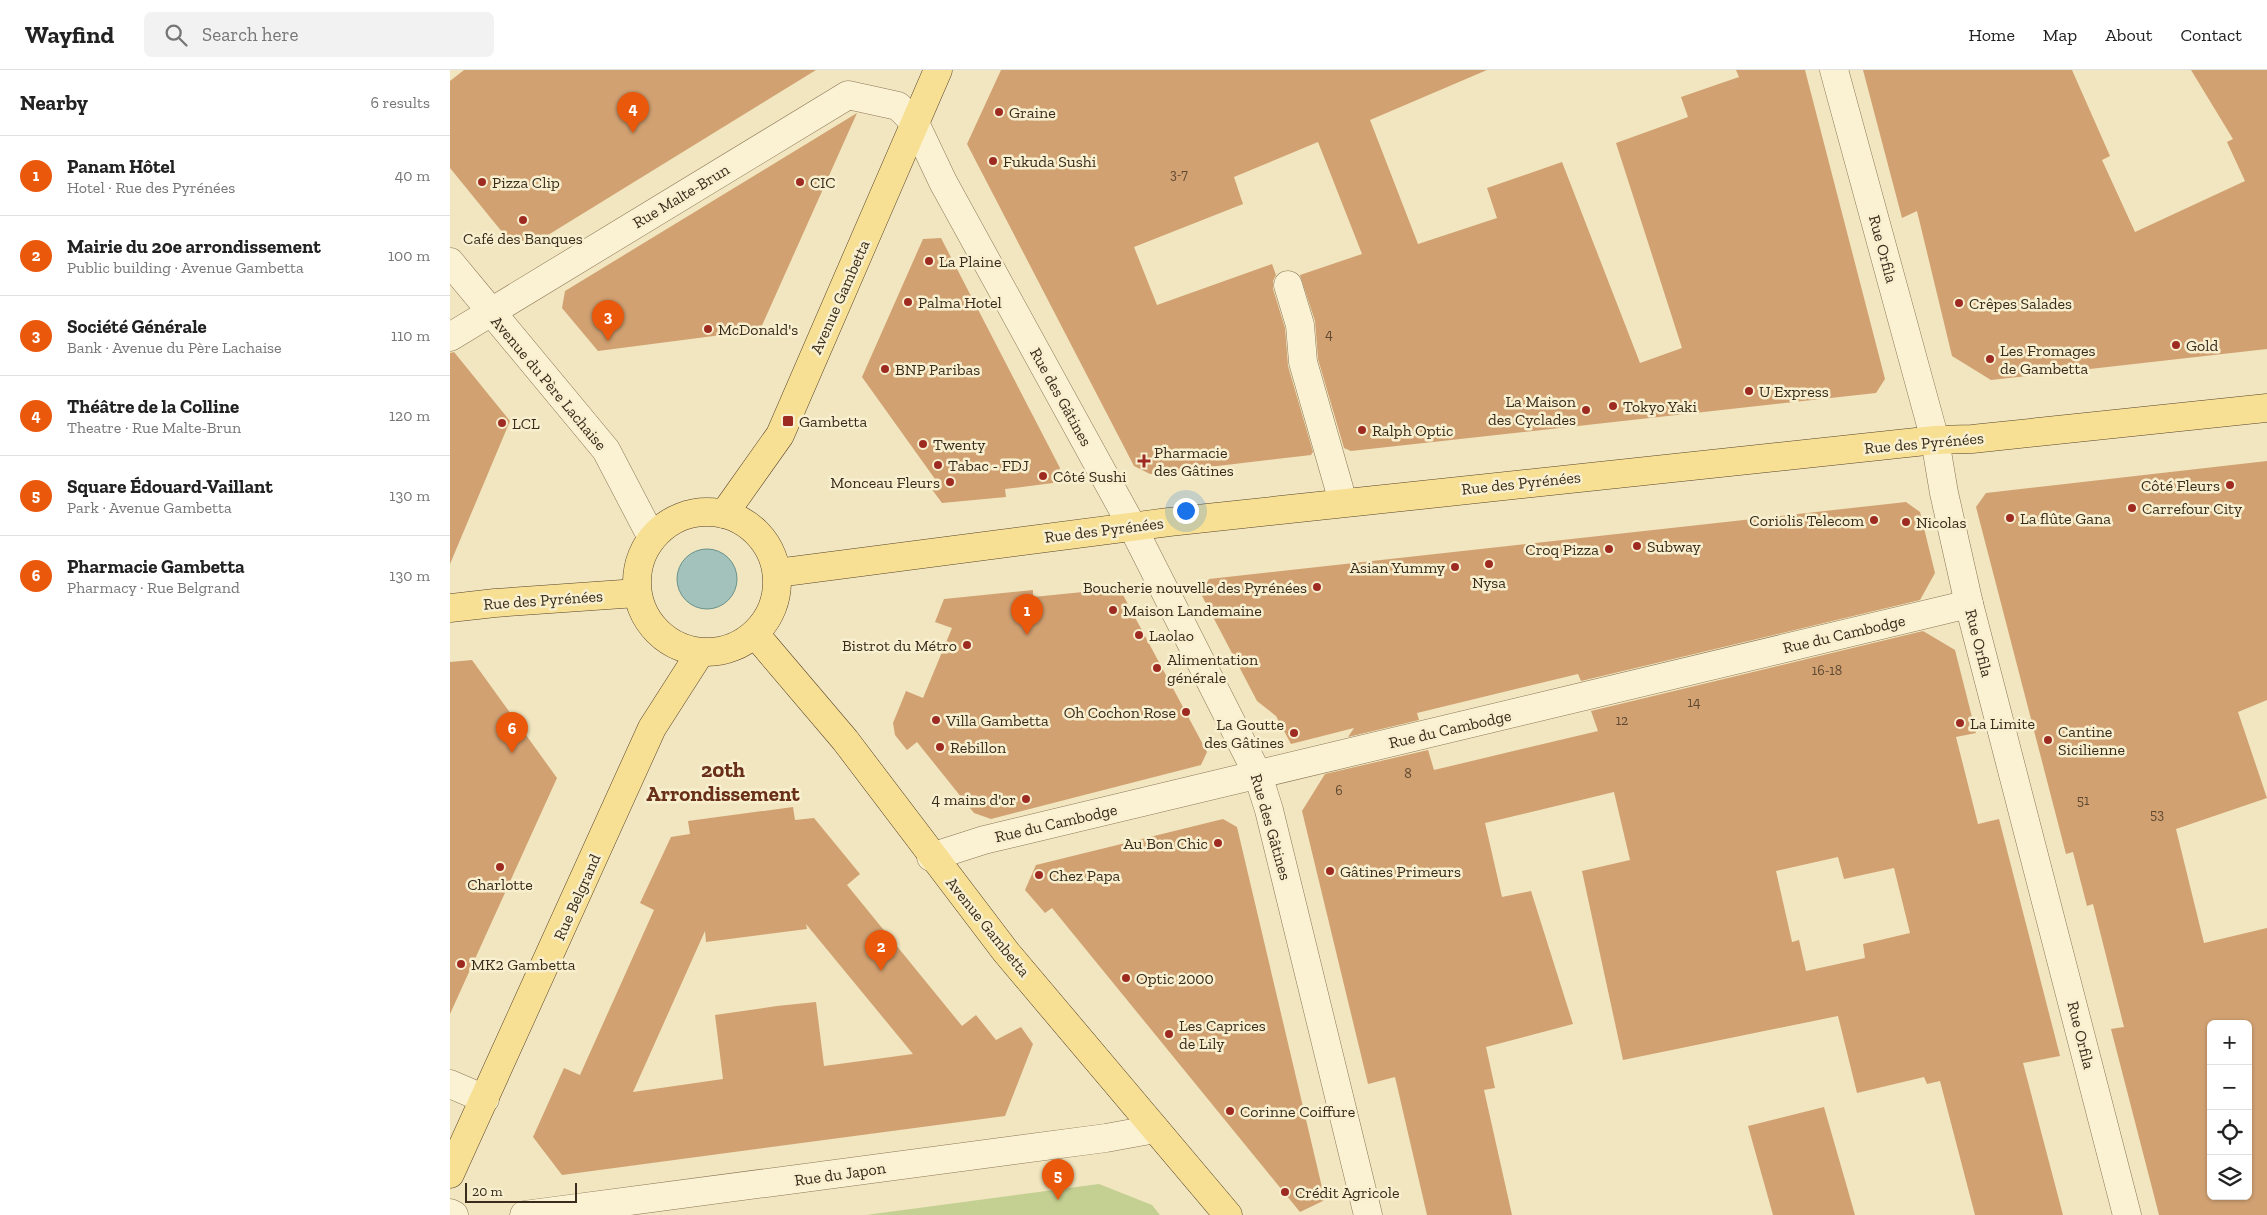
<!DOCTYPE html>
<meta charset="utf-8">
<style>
:root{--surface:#fff;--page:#f2f2f2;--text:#222;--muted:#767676;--line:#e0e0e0;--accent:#ea580c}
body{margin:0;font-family:"Zilla Slab",serif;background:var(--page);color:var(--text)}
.controls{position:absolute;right:15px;bottom:15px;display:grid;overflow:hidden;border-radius:8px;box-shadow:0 1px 4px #0004}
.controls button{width:45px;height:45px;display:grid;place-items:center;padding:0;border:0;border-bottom:1px solid var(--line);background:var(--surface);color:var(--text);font:25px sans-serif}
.scale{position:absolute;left:15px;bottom:12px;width:112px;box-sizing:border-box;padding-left:5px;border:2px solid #392c1c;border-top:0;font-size:14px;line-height:18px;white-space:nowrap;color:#392c1c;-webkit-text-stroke:4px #f8efcf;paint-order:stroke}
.you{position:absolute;left:735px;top:440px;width:18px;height:18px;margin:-12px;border:4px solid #fff;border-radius:50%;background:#1a73e8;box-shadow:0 0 0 8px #1a73e833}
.badge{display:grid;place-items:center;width:32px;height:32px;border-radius:50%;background:var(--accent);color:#fff;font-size:16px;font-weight:700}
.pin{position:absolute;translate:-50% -41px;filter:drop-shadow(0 1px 2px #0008)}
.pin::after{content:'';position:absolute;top:26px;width:18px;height:15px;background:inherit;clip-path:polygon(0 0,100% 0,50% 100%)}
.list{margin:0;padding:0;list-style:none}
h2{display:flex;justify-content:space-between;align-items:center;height:65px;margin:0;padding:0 20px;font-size:21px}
h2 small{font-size:16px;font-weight:400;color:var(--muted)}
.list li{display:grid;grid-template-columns:32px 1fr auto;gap:15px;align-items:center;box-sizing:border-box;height:80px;padding:0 20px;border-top:1px solid var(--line)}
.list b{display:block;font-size:19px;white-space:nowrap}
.list p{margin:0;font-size:16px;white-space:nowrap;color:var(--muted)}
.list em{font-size:16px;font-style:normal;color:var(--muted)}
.icon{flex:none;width:28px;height:28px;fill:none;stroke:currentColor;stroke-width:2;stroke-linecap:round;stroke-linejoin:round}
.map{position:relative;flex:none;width:1817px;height:1145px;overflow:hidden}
header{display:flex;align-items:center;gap:30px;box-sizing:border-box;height:70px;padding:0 25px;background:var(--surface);border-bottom:1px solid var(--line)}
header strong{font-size:24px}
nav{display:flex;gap:28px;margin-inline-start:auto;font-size:18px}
.search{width:350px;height:45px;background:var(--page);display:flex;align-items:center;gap:12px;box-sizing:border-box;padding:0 18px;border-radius:8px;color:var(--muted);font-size:19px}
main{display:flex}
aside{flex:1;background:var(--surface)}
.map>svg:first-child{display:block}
.green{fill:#c4cf92}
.water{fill:#a3c2bb;stroke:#69918a}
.building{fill:#d1a172;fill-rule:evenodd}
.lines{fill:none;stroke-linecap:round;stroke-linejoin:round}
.minor-casing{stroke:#8b7656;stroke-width:29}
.major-casing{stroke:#58432b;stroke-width:29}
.minor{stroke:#fbf2d3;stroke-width:28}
.major{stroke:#f7e094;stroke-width:28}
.poi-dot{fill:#9e2b22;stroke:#f8efcf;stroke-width:2}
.labels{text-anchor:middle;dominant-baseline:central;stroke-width:5;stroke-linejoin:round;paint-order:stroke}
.number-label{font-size:14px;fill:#5f4932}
.poi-label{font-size:16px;fill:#392c1c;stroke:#f8efcf;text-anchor:start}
.street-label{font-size:16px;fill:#392c1c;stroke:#f8efcf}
.district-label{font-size:21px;font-weight:bold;fill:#692f18;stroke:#f8efcf}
</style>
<header>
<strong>Wayfind</strong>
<div class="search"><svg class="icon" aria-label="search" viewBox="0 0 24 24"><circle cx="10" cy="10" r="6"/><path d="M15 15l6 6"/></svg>Search here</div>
<nav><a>Home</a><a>Map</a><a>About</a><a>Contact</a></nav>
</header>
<main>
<aside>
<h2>Nearby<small>6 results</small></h2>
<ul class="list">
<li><span class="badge">1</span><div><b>Panam Hôtel</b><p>Hotel · Rue des Pyrénées</p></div><em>40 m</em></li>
<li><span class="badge">2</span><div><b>Mairie du 20e arrondissement</b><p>Public building · Avenue Gambetta</p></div><em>100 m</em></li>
<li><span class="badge">3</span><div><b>Société Générale</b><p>Bank · Avenue du Père Lachaise</p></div><em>110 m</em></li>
<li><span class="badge">4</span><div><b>Théâtre de la Colline</b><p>Theatre · Rue Malte-Brun</p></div><em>120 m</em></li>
<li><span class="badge">5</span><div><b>Square Édouard-Vaillant</b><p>Park · Avenue Gambetta</p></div><em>130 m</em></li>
<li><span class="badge">6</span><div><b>Pharmacie Gambetta</b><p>Pharmacy · Rue Belgrand</p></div><em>130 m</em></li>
</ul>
</aside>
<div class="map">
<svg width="1817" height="1145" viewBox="0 0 1817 1145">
<rect width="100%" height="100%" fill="#f1e6bf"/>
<!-- green -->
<path class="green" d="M649,1114L702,1135L710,1145H416Z"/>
<!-- water -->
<circle class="water" cx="257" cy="509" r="30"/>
<!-- building -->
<g class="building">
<path d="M14,0H366L85,173L57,168L0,98V11Z"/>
<path d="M551,0H1037L920,50L968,174L1047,148L1037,118L1112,92L1190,293L1232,278L1166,73L1238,47L1231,27L1289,7L1286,0H1355L1435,309L1426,323L901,381L894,378L868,289L865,251L850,205L912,184L868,72L784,107L793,134L684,177L707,235L822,194L826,205L823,211V219L835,258L838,296L863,382L861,385L700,404L684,396L517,74Z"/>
<path d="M1413,0H1622L1660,86L1652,90L1685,162L1795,111L1777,72L1783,69L1741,0H1817V279L1541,310L1502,286L1467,141L1452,148Z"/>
<path d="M407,43L310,260L148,281L112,238L115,221Z"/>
<path d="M491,168L610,398L603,413L555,419L556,427L492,433L478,414L485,409L412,307L473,169Z"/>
<path d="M4,282L60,351L0,494V283Z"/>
<path d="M1817,391V630L1788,642L1817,728L1726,759L1754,873L1817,858V1145H1709L1661,959L1674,957L1643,834L1637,836L1623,782L1616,784L1526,437L1536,423ZM1761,954H1798V1126H1761Z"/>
<path d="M1456,432L1470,442L1485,503L1470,530L1131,611L1128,604L967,643L969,650L898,667L904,658L841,674L826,646L807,631L751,524L759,509Z"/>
<path d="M663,519L672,523L757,682L751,695L541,749L524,743L467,672L457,680L445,665L443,653L456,621L473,628L502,558L485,552L494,529L583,520V527Z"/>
<path d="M1473,561L1505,580L1526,663L1506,667L1528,754L1549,749L1610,986L1573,993L1613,1145H1525L1490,1011L1477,1014L1474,1007L1407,1023L1388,946L1173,990L1132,801L1180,790L1164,722L1035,753L1052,827L1081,821L1123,954L1036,977L1045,1018L1034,1020L1062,1145H977L945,1007L918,1014L852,741L875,704L978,680L984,700L1148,661L1141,641ZM1388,787L1394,809L1444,798L1460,863L1413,874L1415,888L1356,901L1349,870L1342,872L1326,801Z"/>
<path d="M22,590L107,708L0,944V592Z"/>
<path d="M343,737L345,750L364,748L410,804L397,815L512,956L526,945L546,970L571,957L583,974L555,1046L112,1105L83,1067L114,998L130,1005L204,840L190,833L221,767L240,764L238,751ZM356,854L463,984L374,996L366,932L327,936L265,945L273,1009L183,1022L255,861L256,872L357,859Z"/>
<path d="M773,749L787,757L875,1130L850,1142L602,838L595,843L575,820L586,795Z"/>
<path d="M1374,1037L1405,1145H1323L1298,1056Z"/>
</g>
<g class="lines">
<defs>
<g id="minor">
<path d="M1384,0L1485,370L1494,423L1519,534L1677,1145"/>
<path d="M0,192L156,380L202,468"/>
<path d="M838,215L850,255L853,292L893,432"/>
<path d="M0,267L398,25L448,36L465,53L493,112L682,456L808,705L819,740L918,1145"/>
<path d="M481,787L534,770L1519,534"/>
<path d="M0,1014L35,1029"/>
<path d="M0,1143L4,1145"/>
<path d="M74,1145L656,1068L705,1059"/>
</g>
<g id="major">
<circle cx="257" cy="512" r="70"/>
<path d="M274,444L330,365L488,0"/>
<path d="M327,503L719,452L1485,370L1522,369L1817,338"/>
<path d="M0,538L45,533L187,523"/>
<path d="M305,564L395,670L556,882L778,1145"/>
<path d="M0,1104L202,658L250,583"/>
</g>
</defs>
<!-- minor casing -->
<use href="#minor" class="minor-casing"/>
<!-- major casing -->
<use href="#major" class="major-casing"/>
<!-- minor -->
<use href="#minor" class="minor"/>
<!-- major -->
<use href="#major" class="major"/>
</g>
<!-- markers -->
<g class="poi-dot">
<circle cx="549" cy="42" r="5"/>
<circle cx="543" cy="91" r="5"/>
<circle cx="32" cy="112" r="5"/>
<circle cx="350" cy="112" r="5"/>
<circle cx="73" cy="150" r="5"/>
<circle cx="479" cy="191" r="5"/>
<circle cx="458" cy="232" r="5"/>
<circle cx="1509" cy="233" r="5"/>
<circle cx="258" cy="259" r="5"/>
<circle cx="1726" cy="275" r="5"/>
<circle cx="1540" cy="289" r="5"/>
<circle cx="435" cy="299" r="5"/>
<circle cx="1299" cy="321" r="5"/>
<circle cx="1163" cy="336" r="5"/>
<circle cx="1136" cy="340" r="5"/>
<rect x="332" y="345" width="12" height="12" rx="2.5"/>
<circle cx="52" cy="353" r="5"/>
<circle cx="912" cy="360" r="5"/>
<circle cx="473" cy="374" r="5"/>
<path d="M691.5 383.5h5v5h5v5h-5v5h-5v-5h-5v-5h5z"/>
<circle cx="488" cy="395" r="5"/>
<circle cx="593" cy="406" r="5"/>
<circle cx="500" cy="412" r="5"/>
<circle cx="1780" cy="415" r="5"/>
<circle cx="1682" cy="438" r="5"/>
<circle cx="1560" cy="448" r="5"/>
<circle cx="1424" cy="450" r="5"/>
<circle cx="1456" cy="452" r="5"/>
<circle cx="1187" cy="476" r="5"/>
<circle cx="1159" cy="479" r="5"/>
<circle cx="1039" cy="494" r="5"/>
<circle cx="1005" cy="497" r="5"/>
<circle cx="867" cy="517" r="5"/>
<circle cx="663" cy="540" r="5"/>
<circle cx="689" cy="565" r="5"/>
<circle cx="517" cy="575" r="5"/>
<circle cx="707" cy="598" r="5"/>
<circle cx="736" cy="642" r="5"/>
<circle cx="486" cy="650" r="5"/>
<circle cx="1510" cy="653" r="5"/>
<circle cx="844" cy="663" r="5"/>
<circle cx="1598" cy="670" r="5"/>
<circle cx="490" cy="677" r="5"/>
<circle cx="576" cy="729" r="5"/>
<circle cx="768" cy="773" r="5"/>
<circle cx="50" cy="797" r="5"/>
<circle cx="880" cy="801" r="5"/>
<circle cx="589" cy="805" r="5"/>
<circle cx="11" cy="894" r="5"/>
<circle cx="676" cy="908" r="5"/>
<circle cx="719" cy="964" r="5"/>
<circle cx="780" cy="1041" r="5"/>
<circle cx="835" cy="1122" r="5"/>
</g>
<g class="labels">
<!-- number labels -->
<g class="number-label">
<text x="729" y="104">3-7</text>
<text x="879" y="264">4</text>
<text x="1377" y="600">16-18</text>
<text x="1244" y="632">14</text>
<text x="1172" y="650">12</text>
<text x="958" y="703">8</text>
<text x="889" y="720">6</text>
<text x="1633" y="730">51</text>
<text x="1707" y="744">53</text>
</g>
<!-- poi labels -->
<g class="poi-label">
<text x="559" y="42">Graine</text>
<text x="553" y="91">Fukuda Sushi</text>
<text x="42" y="112">Pizza Clip</text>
<text x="360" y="112">CIC</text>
<text x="73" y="168" text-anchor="middle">Café des Banques</text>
<text x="489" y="191">La Plaine</text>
<text x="468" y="232">Palma Hotel</text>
<text x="1519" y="233">Crêpes Salades</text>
<text x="268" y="259">McDonald's</text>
<text x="1736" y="275">Gold</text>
<text x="1550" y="280">Les Fromages<tspan x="1550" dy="18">de Gambetta</tspan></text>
<text x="445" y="299">BNP Paribas</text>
<text x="1309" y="321">U Express</text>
<text x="1126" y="331" text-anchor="end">La Maison<tspan x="1126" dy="18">des Cyclades</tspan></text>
<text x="1173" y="336">Tokyo Yaki</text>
<text x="349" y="351">Gambetta</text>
<text x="62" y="353">LCL</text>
<text x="922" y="360">Ralph Optic</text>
<text x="483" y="374">Twenty</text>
<text x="704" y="382">Pharmacie<tspan x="704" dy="18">des Gâtines</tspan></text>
<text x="498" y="395">Tabac - FDJ</text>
<text x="603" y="406">Côté Sushi</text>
<text x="490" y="412" text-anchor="end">Monceau Fleurs</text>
<text x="1770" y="415" text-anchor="end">Côté Fleurs</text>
<text x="1692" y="438">Carrefour City</text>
<text x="1570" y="448">La flûte Gana</text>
<text x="1414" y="450" text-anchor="end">Coriolis Telecom</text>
<text x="1466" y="452">Nicolas</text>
<text x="1197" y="476">Subway</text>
<text x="1149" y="479" text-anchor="end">Croq Pizza</text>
<text x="995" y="497" text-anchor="end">Asian Yummy</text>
<text x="1039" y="512" text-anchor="middle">Nysa</text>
<text x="857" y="517" text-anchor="end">Boucherie nouvelle des Pyrénées</text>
<text x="673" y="540">Maison Landemaine</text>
<text x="699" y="565">Laolao</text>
<text x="507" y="575" text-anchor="end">Bistrot du Métro</text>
<text x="717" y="589">Alimentation<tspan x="717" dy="18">générale</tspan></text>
<text x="726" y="642" text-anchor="end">Oh Cochon Rose</text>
<text x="496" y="650">Villa Gambetta</text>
<text x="1520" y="653">La Limite</text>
<text x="834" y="654" text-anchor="end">La Goutte<tspan x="834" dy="18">des Gâtines</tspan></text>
<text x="1608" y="661">Cantine<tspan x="1608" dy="18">Sicilienne</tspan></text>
<text x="500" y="677">Rebillon</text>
<text x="566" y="729" text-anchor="end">4 mains d'or</text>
<text x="758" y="773" text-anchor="end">Au Bon Chic</text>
<text x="890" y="801">Gâtines Primeurs</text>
<text x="599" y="805">Chez Papa</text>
<text x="50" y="814" text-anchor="middle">Charlotte</text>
<text x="21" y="894">MK2 Gambetta</text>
<text x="686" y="908">Optic 2000</text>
<text x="729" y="955">Les Caprices<tspan x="729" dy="18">de Lily</tspan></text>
<text x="790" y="1041">Corinne Coiffure</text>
<text x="845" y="1122">Crédit Agricole</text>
</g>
<!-- street labels -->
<g class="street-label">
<text transform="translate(231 126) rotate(-31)">Rue Malte-Brun</text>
<text transform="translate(1433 179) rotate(75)">Rue Orfila</text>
<text transform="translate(390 227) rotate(-66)">Avenue Gambetta</text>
<text transform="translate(99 313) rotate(50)">Avenue du Père Lachaise</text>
<text transform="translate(611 327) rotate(61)">Rue des Gâtines</text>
<text transform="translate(1474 373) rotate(-5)">Rue des Pyrénées</text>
<text transform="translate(1071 413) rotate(-6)">Rue des Pyrénées</text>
<text transform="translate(654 460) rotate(-7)">Rue des Pyrénées</text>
<text transform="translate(93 530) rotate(-4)">Rue des Pyrénées</text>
<text transform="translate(1394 564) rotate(-13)">Rue du Cambodge</text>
<text transform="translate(1529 573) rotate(76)">Rue Orfila</text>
<text transform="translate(1000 659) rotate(-13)">Rue du Cambodge</text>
<text transform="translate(606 753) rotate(-13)">Rue du Cambodge</text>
<text transform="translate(821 757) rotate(74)">Rue des Gâtines</text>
<text transform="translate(127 827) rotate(-66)">Rue Belgrand</text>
<text transform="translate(538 857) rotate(51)">Avenue Gambetta</text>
<text transform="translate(1631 965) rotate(76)">Rue Orfila</text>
<text transform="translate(390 1104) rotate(-8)">Rue du Japon</text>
</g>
<!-- district labels -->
<g class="district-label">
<text x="273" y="699">20th<tspan x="273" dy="24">Arrondissement</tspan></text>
</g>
</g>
</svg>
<div class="controls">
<button>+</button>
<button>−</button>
<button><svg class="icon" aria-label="locate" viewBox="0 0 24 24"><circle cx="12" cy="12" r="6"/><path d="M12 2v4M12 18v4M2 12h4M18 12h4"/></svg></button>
<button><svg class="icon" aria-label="layers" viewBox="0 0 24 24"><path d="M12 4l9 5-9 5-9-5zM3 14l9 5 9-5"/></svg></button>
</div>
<div class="scale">20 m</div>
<div class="you"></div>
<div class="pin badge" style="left:577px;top:565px">1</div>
<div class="pin badge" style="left:431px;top:901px">2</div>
<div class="pin badge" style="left:158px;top:271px">3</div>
<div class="pin badge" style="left:183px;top:63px">4</div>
<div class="pin badge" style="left:608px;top:1130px">5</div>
<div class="pin badge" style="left:62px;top:683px">6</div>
</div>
</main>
